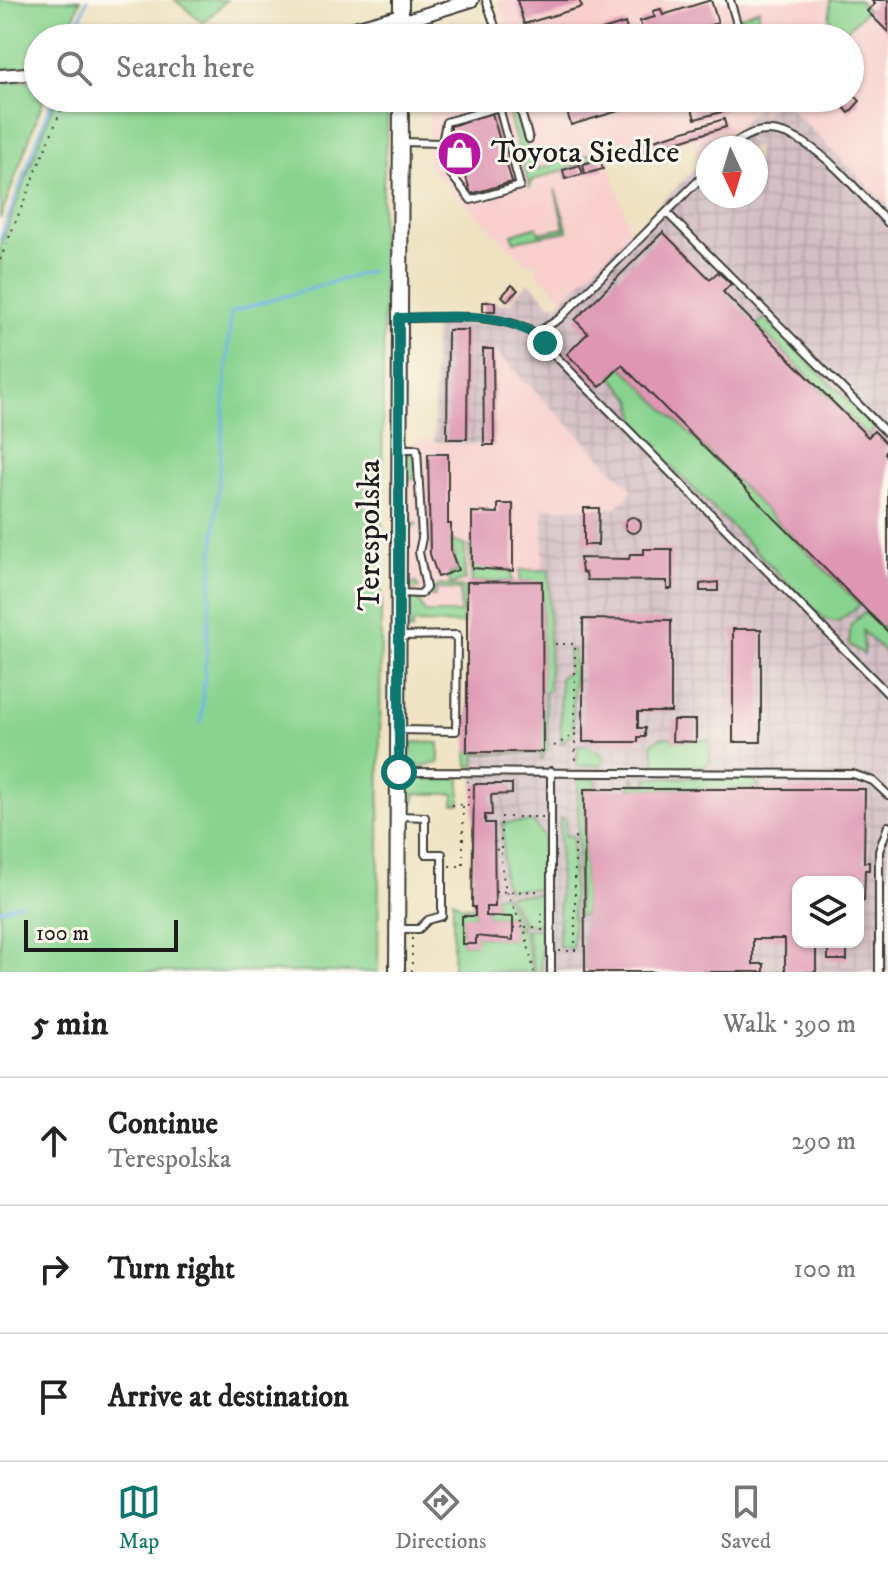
<!DOCTYPE html>
<meta charset="utf-8">
<style>
:root{--surface:#fff;--page:#f6f6f6;--text:#222;--muted:#767676;--line:#e0e0e0;--accent:#0f766e}
body{margin:0;font-family:"IM FELL DW Pica",serif;background:var(--page);color:var(--text)}
.controls{position:absolute;right:24px;bottom:24px;display:grid;overflow:hidden;border-radius:16px;box-shadow:0 2px 6px #0004}
.controls button{width:72px;height:72px;display:grid;place-items:center;padding:0;border:0;border-bottom:2px solid var(--line);background:var(--surface);color:var(--text);font:40px sans-serif}
.compass{position:absolute;left:696px;top:136px;width:72px;height:72px;border-radius:50%;background:var(--surface);box-shadow:0 2px 6px #0004;rotate:176deg}
.scale{position:absolute;left:24px;bottom:20px;width:154px;box-sizing:border-box;padding-left:8px;border:4px solid #1c1c1c;border-top:0;font-size:22px;line-height:28px;white-space:nowrap;color:#1c1c1c;-webkit-text-stroke:6px #fbf7ec;paint-order:stroke}
.stop{position:absolute;width:24px;height:24px;margin:-18px;border:6px solid #0f766e;border-radius:50%;background:#fff}
.stop.end{background:#0f766e;border-color:#fff;box-shadow:0 2px 8px #0008}
.list{margin:0;padding:0;list-style:none}
h2{display:flex;justify-content:space-between;align-items:center;height:104px;margin:0;padding:0 32px;font-size:34px}
h2 small{font-size:26px;font-weight:400;color:var(--muted)}
.list li{display:grid;grid-template-columns:52px 1fr auto;gap:24px;align-items:center;box-sizing:border-box;height:128px;padding:0 32px;border-top:2px solid var(--line)}
.list b{display:block;font-size:30px;white-space:nowrap}
.list p{margin:0;font-size:26px;white-space:nowrap;color:var(--muted)}
.list em{font-size:26px;font-style:normal;color:var(--muted)}
.icon{flex:none;width:44px;height:44px;fill:none;stroke:currentColor;stroke-width:2;stroke-linecap:round;stroke-linejoin:round}
.map{position:relative;flex:none;width:888px;height:972px;overflow:hidden}
.search{position:absolute;background:var(--surface);box-shadow:0 2px 6px #0004;left:24px;right:24px;top:24px;height:88px;display:flex;align-items:center;gap:20px;box-sizing:border-box;padding:0 28px;border-radius:44px;color:var(--muted);font-size:30px}
.sheet{height:488px;background:var(--surface)}
nav{display:flex;justify-content:space-around;align-items:center;box-sizing:border-box;height:112px;border-top:2px solid var(--line);background:var(--surface);font-size:22px;color:var(--muted)}
nav a{display:grid;justify-items:center;gap:4px}
nav .on{color:var(--accent)}
.map>svg:first-child{display:block}
.built{fill:#f7d0ce}
.industrial{fill:url(#industrial-grid);fill-rule:evenodd}
.grass{fill:#89d390;stroke:#527856;stroke-width:2}
.lines{fill:none;stroke-linecap:round;stroke-linejoin:round}
.stream{stroke:#71b3e6;stroke-width:3}
.building{fill:#de96b3}
.service-casing{stroke:#3c3a35;stroke-width:10}
.minor-casing{stroke:#3c3a35;stroke-width:16}
.tertiary-casing{stroke:#3c3a35;stroke-width:18}
.path{stroke:#3c3a35;stroke-width:2;stroke-dasharray:2 6;stroke-linecap:butt}
.service{stroke:#fff;stroke-width:6}
.minor{stroke:#fff;stroke-width:12}
.tertiary{stroke:#fff;stroke-width:14}
.route{stroke:#0f766e;stroke-width:10}
.labels{text-anchor:middle;dominant-baseline:central;stroke-width:6;stroke-linejoin:round;paint-order:stroke}
.poi-label{font-size:32px;fill:#1c1c1c;stroke:#fbf7ec;text-anchor:start}
.street-label{font-size:32px;fill:#1c1c1c;stroke:#fbf7ec}
</style>
<div class="map">
<svg width="888" height="972" viewBox="0 0 888 972">
<defs>
<pattern id="industrial-grid" width="8" height="8" patternUnits="userSpaceOnUse" patternTransform="scale(2)"><rect width="8" height="8" fill="#d2bec4"/><path d="M0 4h8M4 0v8" fill="none" stroke="#b4a3a8"/></pattern>
</defs>
<rect width="100%" height="100%" fill="#fbf7ec"/>
<filter id="ink" filterUnits="userSpaceOnUse"><feTurbulence type="fractalNoise" baseFrequency=".0125" numOctaves="2"/><feDisplacementMap in="SourceGraphic" scale="16" xChannelSelector="R" yChannelSelector="G"/><feConvolveMatrix kernelMatrix="1 2 1 2 8 2 1 2 1" color-interpolation-filters="sRGB"/></filter>
<filter id="wash" filterUnits="userSpaceOnUse"><feTurbulence type="fractalNoise" baseFrequency=".006" numOctaves="4" result="noise"/><feDisplacementMap in="SourceGraphic" scale="32" xChannelSelector="R" yChannelSelector="G"/><feGaussianBlur stdDeviation="1.8" result="paint"/><feColorMatrix in="noise" values="0 0 0 0 0 0 0 0 0 0 0 0 0 0 0 0 0 1.4 0 .05"/><feComposite in="paint" operator="in"/></filter>
<g filter="url(#wash)">
<rect width="100%" height="100%" fill="#eee2c2"/>
<!-- built -->
<g class="built">
<path d="M498,0H830L829,38H495L507,34Z"/>
<path d="M859,0H888V206L780,98H850V38H839L867,10Z"/>
<path d="M481,98H779L759,118L758,106L716,148H708V156L700,164L692,137L626,157L624,151L607,155L631,234L564,299L537,273L536,265L525,262L428,167V114Z"/>
<path d="M493,349L634,490L544,581L467,582V624L413,623V630L409,631L407,444H412V440L428,439V443L494,445Z"/>
</g>
<!-- industrial -->
<path class="industrial" d="M780,98L888,206V972H475L462,944V916L475,908L472,907L474,752L544,751L543,508H616L633,490L530,386L520,380L521,377L494,350V445L434,442V323L483,325V302L508,304L529,282L552,305L559,303L708,156V196H756V148H716L760,105V117ZM798,882H858V942H798Z"/>
<!-- grass -->
<g class="grass">
<path d="M0,0H80L67,38H38V68L0,69Z"/>
<path d="M175,0H227L203,23Z"/>
<path d="M830,0H859L867,10L839,38H829Z"/>
<path d="M759,9V38H745L739,17Z"/>
<path d="M38,79V98H44L0,219V83Z"/>
<path d="M56,98H388C388,156 376,211 384,269L378,972H0V247Z"/>
<path d="M513,105L533,170L606,150L607,155L531,181L530,188L506,107Z"/>
<path d="M555,189L568,231L514,241L512,234L537,226L539,233L564,228Z"/>
<path d="M765,318L875,428L868,436L757,325Z"/>
<path d="M622,366L860,605L837,622L823,618L639,434L633,400L611,376Z"/>
<path d="M410,453L415,457V478L407,480V521L417,524L407,532V586L416,583L419,588L410,591L403,586L405,455Z"/>
<path d="M451,540L465,546V580L450,585L449,574L458,571Z"/>
<path d="M469,546L498,570L511,571L512,581L472,582Z"/>
<path d="M520,570H549V690L545,693L548,748L541,760V753L476,754L475,766H468L467,752L542,751V582L520,581Z"/>
<path d="M440,585L465,588L463,624L413,623V630L409,631L408,598L418,599L425,613H460V590L436,589L435,596H431V590Z"/>
<path d="M864,612L888,633V656L863,631L864,655L849,644L851,625Z"/>
<path d="M568,650H574L573,733L561,744L560,677L568,673Z"/>
<path d="M672,737L673,741L709,740L710,762L702,767L655,765L652,744L659,738Z"/>
<path d="M413,742L439,743V763L421,766L408,761Z"/>
<path d="M578,746H586L604,756L602,765L577,766Z"/>
<path d="M460,776V804H454V794H415V801H406L407,787L423,777Z"/>
<path d="M634,777L637,785H647V778H753L760,789H630Z"/>
<path d="M578,779H596V789H584L585,915L578,916Z"/>
<path d="M560,818H565V836H573V948L559,947Z"/>
<path d="M533,822L543,836L541,889H507L503,877V823Z"/>
<path d="M541,894V924L524,925L508,895Z"/>
<path d="M495,895H504L521,926H513V917L486,916V907H495Z"/>
<path d="M453,900L461,906L475,907V916L462,917V944H475L476,936L512,940L513,929L523,930L533,972H453Z"/>
<path d="M526,929H541V972H535L534,967Z"/>
</g>
<g class="lines">
<!-- stream -->
<g class="stream">
<path d="M73,38L87,0"/>
<path d="M0,239L53,98"/>
<path d="M201,723L231,312L371,271"/>
<path d="M0,910L20,903"/>
</g>
</g>
<g id="blocks">
<!-- building -->
<g class="building">
<path d="M517,0H579L582,7L524,24Z"/>
<path d="M711,0L718,23L704,27L708,38H577L625,23L628,33L642,29L640,21L655,17L653,11L661,9L663,15Z"/>
<path d="M871,0H888V32L867,11L875,4Z"/>
<path d="M850,91L860,101L849,113L838,101L850,98Z"/>
<path d="M563,98H659V99L571,125Z"/>
<path d="M689,98H721L725,111L695,119Z"/>
<path d="M492,113L512,182L471,194L464,170L456,172L451,154V126Z"/>
<path d="M724,119L726,127L626,157L624,149Z"/>
<path d="M600,159L603,169L585,174L583,164Z"/>
<path d="M580,165L583,174L565,179L563,170Z"/>
<path d="M663,232L710,279L718,272L731,284L723,292L868,437L874,431L888,445L885,454L888,458V632L622,365L600,387L567,354L588,333L575,320Z"/>
<path d="M512,285L518,290L507,301L502,296Z"/>
<rect x="483" y="302" width="12" height="9"/>
<path d="M448,330H468L467,439H447Z"/>
<path d="M483,349H493L494,445H484Z"/>
<path d="M428,454H448V524H451V551L458,570L438,577L430,554Z"/>
<path d="M498,504H513V571L472,568V512L498,513Z"/>
<path d="M584,508H599L598,545H584Z"/>
<circle cx="633" cy="525" r="8"/>
<path d="M644,549H672V589H667V581L587,580L586,573L582,572L580,558L629,559L630,554H644Z"/>
<path d="M542,581L543,752H467V582Z"/>
<path d="M718,582V591H700V584Z"/>
<path d="M583,619L671,620V712H638V728H645V737H638V742H583Z"/>
<rect x="733" y="629" width="28" height="113"/>
<path d="M673,720H696V742L672,741Z"/>
<path d="M474,784H512V794L491,795L492,815H485V823H494L495,907H486V916L513,917V940L476,936V944H462V916H475V907H472Z"/>
<path d="M584,789H865L864,862H869V870H865L864,901H858V882H798V942H816V972H785V939H753V964H764V972H585Z"/>
<rect x="828" y="942" width="19" height="18"/>
</g>
</g>
</g>
<g filter="url(#ink)">
<use href="#blocks" fill-opacity="0" stroke="#3c3a35" stroke-width="2"/>
<g class="lines">
<defs>
<g id="service">
<path d="M486,0L499,38"/>
<path d="M730,0L741,38"/>
<path d="M517,98L529,139"/>
<path d="M732,101L740,98"/>
<path d="M400,142L442,143L446,168L471,200L520,186L499,107L446,122L442,143"/>
<path d="M730,148C785,92 852,187 888,223"/>
<path d="M667,213L888,434"/>
<path d="M399,318C442,318 490,312 530,330L888,694"/>
<path d="M535,334L559,319L708,171"/>
<path d="M398,593L421,594L426,588L419,552L422,538L417,449H402"/>
<path d="M399,730L456,731L457,635L401,636"/>
<path d="M551,771V972"/>
<path d="M399,772L853,774L873,781L888,795"/>
<path d="M397,929H419L428,920L442,916V854H425V817L399,816"/>
<path d="M879,972V851L888,826"/>
</g>
<g id="minor">
<path d="M401,22L472,0"/>
<path d="M319,38L401,15"/>
<path d="M0,76L38,73"/>
</g>
<g id="tertiary">
<path d="M401,38V0"/>
<path d="M397,972L401,98"/>
</g>
</defs>
<!-- service casing -->
<use href="#service" class="service-casing"/>
<!-- minor casing -->
<use href="#minor" class="minor-casing"/>
<!-- tertiary casing -->
<use href="#tertiary" class="tertiary-casing"/>
<!-- path -->
<g class="path">
<path d="M0,260L66,98"/>
<path d="M555,644H575V734"/>
<path d="M554,746L575,734V763"/>
<path d="M451,805H468V781"/>
<path d="M494,841L497,850H501C501,881 508,901 524,927H540"/>
<path d="M501,849V817H543"/>
<path d="M449,866H463V805"/>
<path d="M495,892L542,891"/>
<path d="M513,928L524,927L534,972"/>
<path d="M542,931V914"/>
<path d="M559,951H575V835"/>
<path d="M412,972V937"/>
</g>
<!-- service -->
<use href="#service" class="service"/>
<!-- minor -->
<use href="#minor" class="minor"/>
<!-- tertiary -->
<use href="#tertiary" class="tertiary"/>
</g>
</g>
<g class="lines" filter="url(#ink)">
<!-- route -->
<path class="route" d="M399,772V318C447,318 508,308 545,343"/>
</g>
<!-- icons -->
<defs>
<symbol id="shop-disc" viewBox="-11 -11 22 22"><circle r="9.5" fill="#b5179e" stroke="#fbf7ec"/><path d="M-5-2.5h2.3a2.7 3.5 0 0 1 5.4 0H5L5.5 6h-11ZM-1.5-2.5h3a1.5 2.3 0 0 0-3 0Z" fill="#fff"/></symbol>
</defs>
<g fill-rule="evenodd">
<use href="#shop-disc" x="434" y="128" width="51" height="51"/>
</g>
<g class="labels">
<!-- poi labels -->
<g class="poi-label">
<text x="491" y="153">Toyota Siedlce</text>
</g>
<!-- street labels -->
<g class="street-label">
<text transform="translate(370 535) rotate(-90)">Terespolska</text>
</g>
</g>
</svg>
<div class="controls">
<button><svg class="icon" aria-label="layers" viewBox="0 0 24 24"><path d="M12 4l9 5-9 5-9-5zM3 14l9 5 9-5"/></svg></button>
</div>
<svg class="compass" viewBox="-18 -18 36 36"><path d="M0-13l5 13h-10z" fill="#e53935"/><path d="M0 13l5-13h-10z" fill="#767676"/></svg>
<div class="scale">100 m</div>
<div class="stop" style="left:399px;top:772px"></div>
<div class="stop end" style="left:545px;top:343px"></div>
<div class="search"><svg class="icon" aria-label="search" viewBox="0 0 24 24"><circle cx="10" cy="10" r="6"/><path d="M15 15l6 6"/></svg>Search here</div>
</div>
<section class="sheet">
<h2>5 min<small>Walk · 390 m</small></h2>
<ul class="list">
<li><svg class="icon" aria-label="ahead" viewBox="0 0 24 24"><path d="M12 20V5M6 11l6-6 6 6"/></svg><div><b>Continue</b><p>Terespolska</p></div><em>290 m</em></li>
<li><svg class="icon" aria-label="right" viewBox="0 0 24 24"><path d="M7 20v-9h11M14 6l5 5-5 5"/></svg><div><b>Turn right</b></div><em>100 m</em></li>
<li><svg class="icon" aria-label="arrive" viewBox="0 0 24 24"><path d="M6 21V4h12l-3 4 3 4H6"/></svg><div><b>Arrive at destination</b></div></li>
</ul>
</section>
<nav>
<a class="on"><svg class="icon" aria-label="map" viewBox="0 0 24 24"><path d="M3 6l6-2 6 2 6-2v14l-6 2-6-2-6 2zM9 4v14M15 6v14"/></svg>Map</a>
<a><svg class="icon" aria-label="directions" viewBox="0 0 24 24"><path d="M12 3l9 9-9 9-9-9zM9 14v-3h6M13 9l2 2-2 2"/></svg>Directions</a>
<a><svg class="icon" aria-label="saved" viewBox="0 0 24 24"><path d="M7 4h10v16l-5-4-5 4z"/></svg>Saved</a>
</nav>
